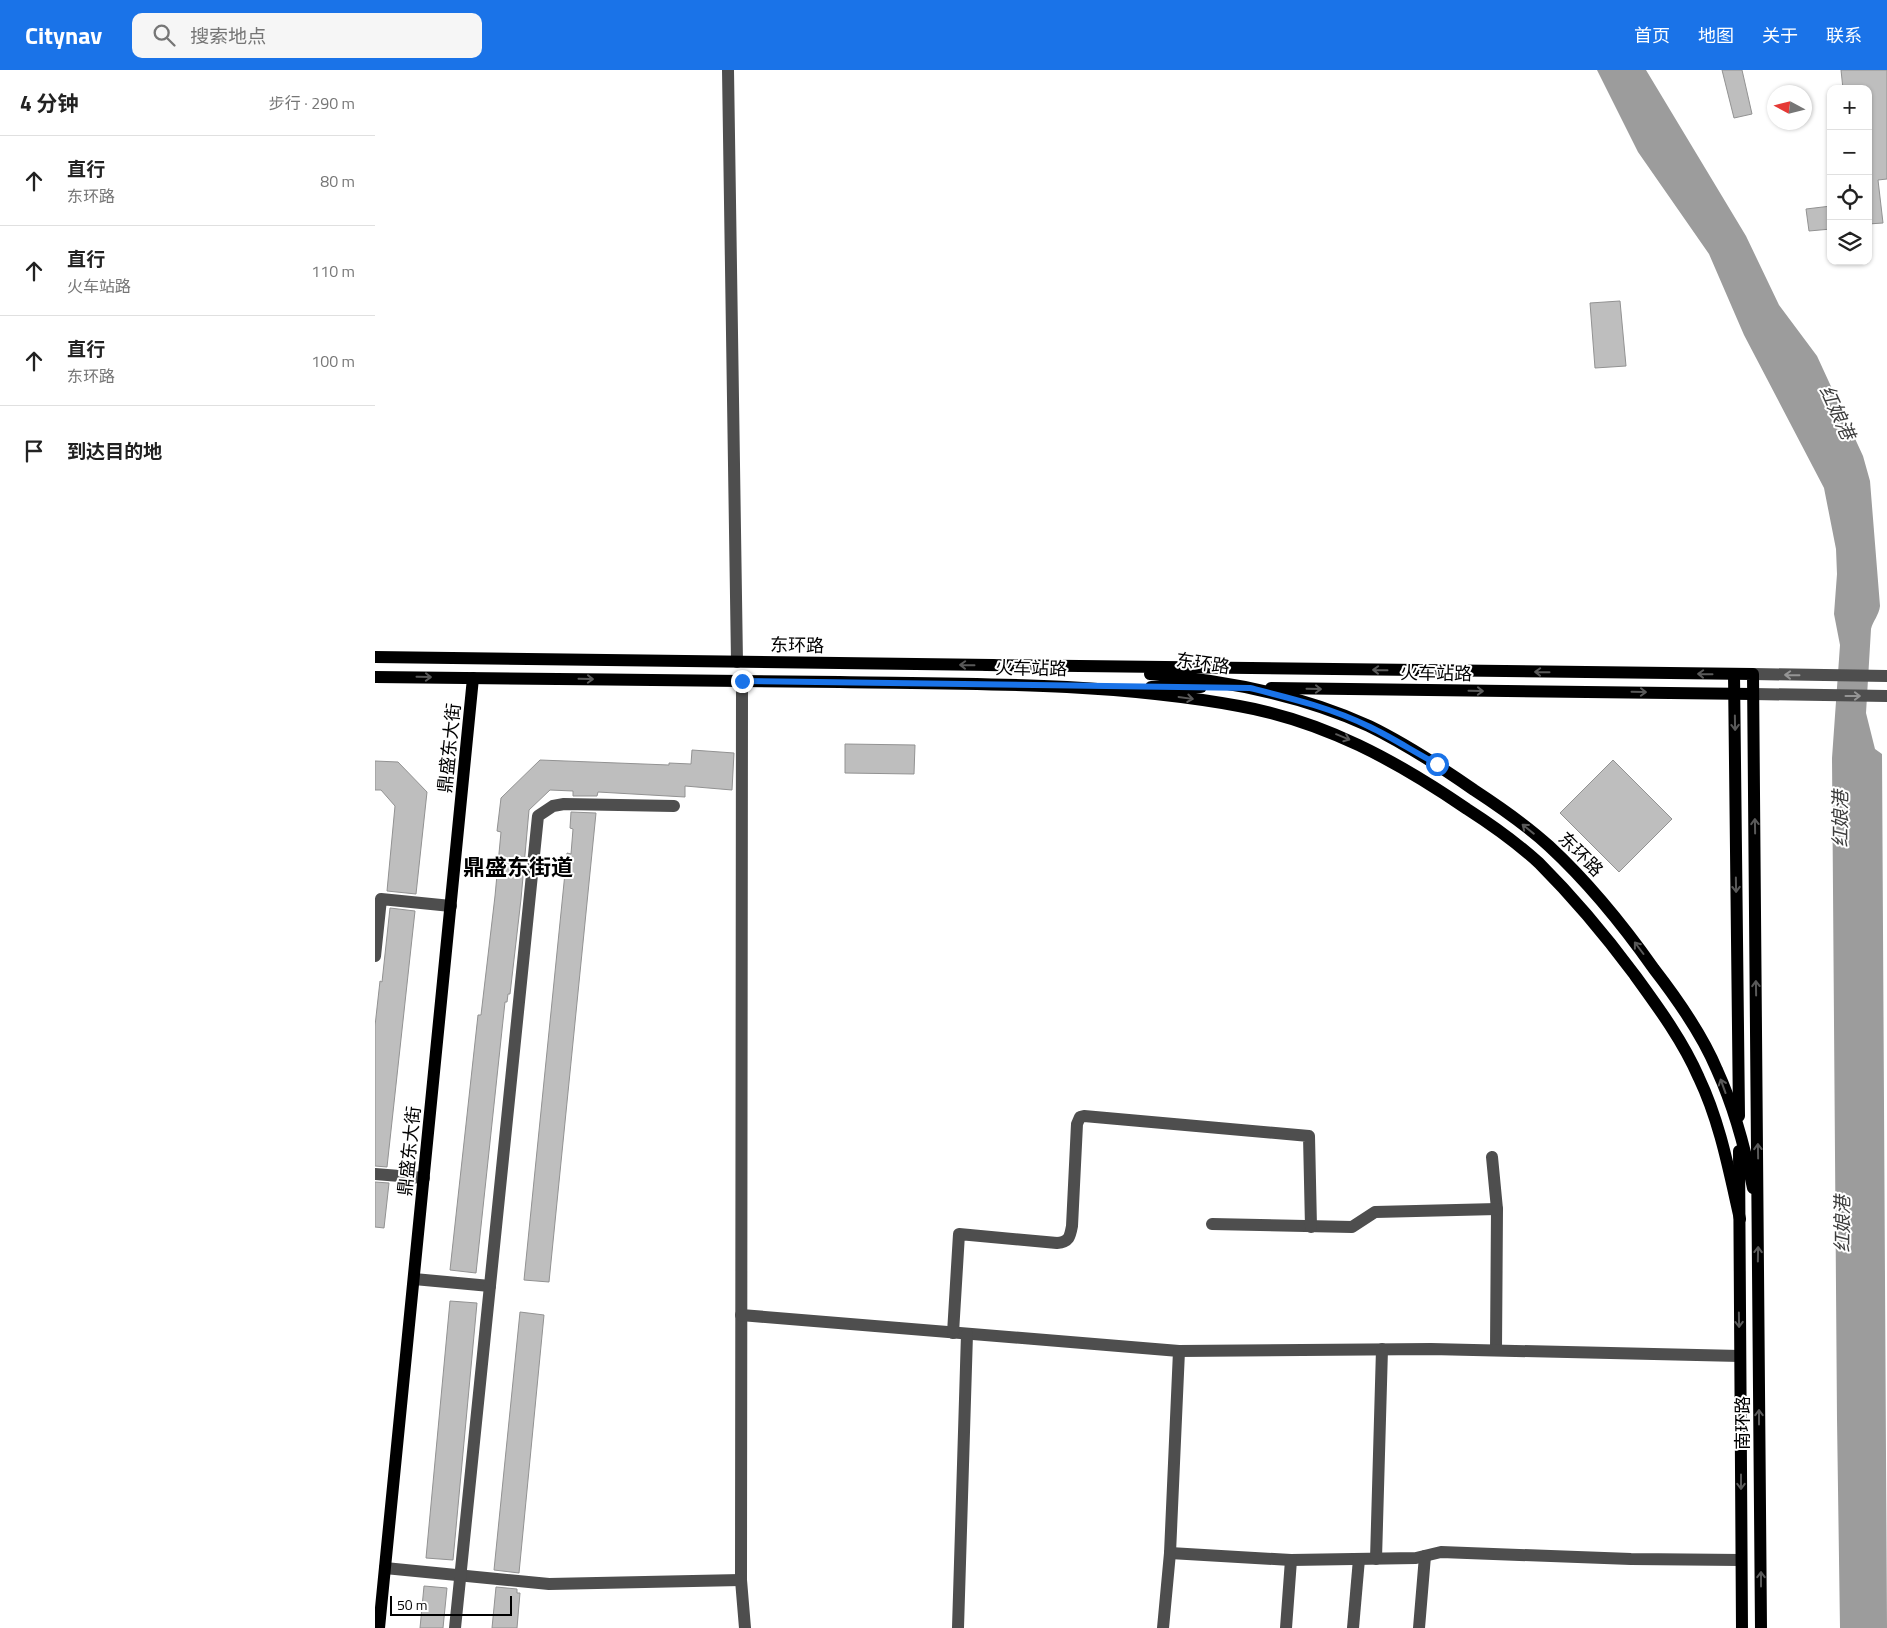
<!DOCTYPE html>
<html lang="zh">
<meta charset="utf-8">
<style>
:root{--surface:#fff;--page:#f6f6f6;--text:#222;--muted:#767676;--line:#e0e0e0;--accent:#1a73e8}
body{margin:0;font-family:"Titillium Web","Noto Sans SC",sans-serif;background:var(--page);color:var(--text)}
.controls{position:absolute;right:15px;top:15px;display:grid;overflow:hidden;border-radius:10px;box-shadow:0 1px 4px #0004}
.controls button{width:45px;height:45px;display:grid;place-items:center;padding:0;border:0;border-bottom:1px solid var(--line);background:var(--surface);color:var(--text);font:25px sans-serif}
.compass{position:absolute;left:1392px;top:15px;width:45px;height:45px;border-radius:50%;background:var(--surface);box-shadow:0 1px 4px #0004;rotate:277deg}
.scale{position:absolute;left:15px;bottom:12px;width:122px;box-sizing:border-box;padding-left:5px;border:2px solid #000;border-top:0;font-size:14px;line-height:18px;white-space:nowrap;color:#000;-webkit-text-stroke:4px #fff;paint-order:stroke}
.stop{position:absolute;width:15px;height:15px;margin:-11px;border:4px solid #1a73e8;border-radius:50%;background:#fff}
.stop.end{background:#1a73e8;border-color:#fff;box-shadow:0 1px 5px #0008}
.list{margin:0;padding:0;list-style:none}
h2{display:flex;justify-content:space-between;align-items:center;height:65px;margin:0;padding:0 20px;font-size:21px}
h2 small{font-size:16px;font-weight:400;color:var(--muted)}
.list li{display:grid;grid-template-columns:32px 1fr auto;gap:15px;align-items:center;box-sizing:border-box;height:90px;padding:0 20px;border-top:1px solid var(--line)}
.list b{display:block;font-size:19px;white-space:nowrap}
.list p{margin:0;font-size:16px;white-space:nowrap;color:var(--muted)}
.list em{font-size:16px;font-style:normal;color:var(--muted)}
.icon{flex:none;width:28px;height:28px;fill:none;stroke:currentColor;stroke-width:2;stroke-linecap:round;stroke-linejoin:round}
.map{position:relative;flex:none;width:1512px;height:1558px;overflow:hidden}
header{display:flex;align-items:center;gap:30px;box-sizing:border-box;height:70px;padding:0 25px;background:var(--accent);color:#fff}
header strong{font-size:24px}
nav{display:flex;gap:28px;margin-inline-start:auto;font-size:18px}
.search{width:350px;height:45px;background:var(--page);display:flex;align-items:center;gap:12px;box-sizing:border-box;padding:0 18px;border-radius:10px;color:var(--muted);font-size:19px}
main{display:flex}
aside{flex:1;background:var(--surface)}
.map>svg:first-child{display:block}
.water{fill:#9c9c9c}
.building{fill:#bebebe;stroke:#929292}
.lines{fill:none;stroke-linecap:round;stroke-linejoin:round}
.minor{stroke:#4e4e4e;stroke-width:12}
.major{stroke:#000;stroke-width:12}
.oneway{stroke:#595959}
.oneway2{stroke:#959595}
.route{stroke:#1a73e8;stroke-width:6}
.labels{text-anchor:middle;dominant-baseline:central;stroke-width:4;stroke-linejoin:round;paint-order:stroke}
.street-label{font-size:18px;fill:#000;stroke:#fff}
.water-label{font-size:19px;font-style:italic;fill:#3d3d3d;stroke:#fff}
.district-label{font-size:22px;font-weight:bold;fill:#000;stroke:#fff}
</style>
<header>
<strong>Citynav</strong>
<div class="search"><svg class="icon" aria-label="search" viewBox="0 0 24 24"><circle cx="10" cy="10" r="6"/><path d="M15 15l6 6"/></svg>搜索地点</div>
<nav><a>首页</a><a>地图</a><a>关于</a><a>联系</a></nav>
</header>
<main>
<aside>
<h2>4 分钟<small>步行 · 290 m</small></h2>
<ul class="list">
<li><svg class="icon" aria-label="ahead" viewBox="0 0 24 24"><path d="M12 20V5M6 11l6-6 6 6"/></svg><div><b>直行</b><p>东环路</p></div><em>80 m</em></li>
<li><svg class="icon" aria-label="ahead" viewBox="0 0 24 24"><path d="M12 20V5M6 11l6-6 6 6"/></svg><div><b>直行</b><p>火车站路</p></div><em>110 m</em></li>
<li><svg class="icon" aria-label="ahead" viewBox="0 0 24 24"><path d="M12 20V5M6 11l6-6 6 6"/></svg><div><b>直行</b><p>东环路</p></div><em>100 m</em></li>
<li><svg class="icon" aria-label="arrive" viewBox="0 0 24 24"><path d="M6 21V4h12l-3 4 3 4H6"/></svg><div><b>到达目的地</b></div></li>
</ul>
</aside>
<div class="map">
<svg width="1512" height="1558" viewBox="0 0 1512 1558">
<rect width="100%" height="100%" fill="#fff"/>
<!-- water -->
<path class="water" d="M1222,0H1271L1371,166L1404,235L1442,286L1488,386L1495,411L1505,536C1504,545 1498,551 1496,559L1491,643L1500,679L1507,684L1512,1558H1465L1462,1349L1457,688L1465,575L1459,544L1462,504L1461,479L1449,418L1369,265L1334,184L1263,82Z"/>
<!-- building -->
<g class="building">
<path d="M1347,0H1367L1377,44L1359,48Z"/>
<path d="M1466,0H1512V109L1503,110L1508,153L1493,154V19H1468Z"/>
<path d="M1456,136V159L1434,161L1431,139Z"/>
<path d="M1245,231L1251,296L1220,298L1215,233Z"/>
<path d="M470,674L540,675L539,704L470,703Z"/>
<path d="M317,680L359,683L357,720L310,716V727L223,722L222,726H198V721L175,720L154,740L146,829L135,924H133L132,932H130L101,1203L75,1200L103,945H106L120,826L126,762L122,761L126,728L165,690L294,695V693L316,694Z"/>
<path d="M1238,690L1297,749L1244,802L1185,743Z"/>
<path d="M0,691L23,692L52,722L41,824L12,821L20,736L6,720H0Z"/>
<path d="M196,742L221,743L174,1212L149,1210L192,783L196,784L198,759L195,758Z"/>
<path d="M15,838L40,841L12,1097L0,1096V956L5,911L7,912Z"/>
<path d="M0,1112L14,1113L9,1158L0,1157Z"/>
<path d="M75,1231L102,1233L78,1490L51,1488Z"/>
<path d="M145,1242L169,1245L144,1503L119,1500Z"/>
<path d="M49,1516L72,1518L68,1558H45Z"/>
<path d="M121,1517L142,1519V1523H145L142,1558H117Z"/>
</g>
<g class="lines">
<!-- minor -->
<g class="minor">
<path d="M353,0L362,592"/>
<path d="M1378,604L1512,606"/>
<path d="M367,611L366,1510L370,1558"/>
<path d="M1378,624L1512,626"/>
<path d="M0,886L6,829L76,836"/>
<path d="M1117,1087L1122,1139L1121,1280"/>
<path d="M0,1104L49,1108"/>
<path d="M837,1154L977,1157L1000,1142L1122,1139"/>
<path d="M39,1209L115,1216"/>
<path d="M366,1245L804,1281L1056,1279L1365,1286"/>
<path d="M578,1263L584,1164L682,1173C694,1172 695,1167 697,1156L702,1054L705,1047L709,1046L934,1066L936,1157"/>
<path d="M795,1483L916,1490L1041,1488L1066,1482L1256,1489L1366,1490"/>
<path d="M1001,1489L1007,1279"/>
<path d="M10,1498L174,1514L366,1510"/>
<path d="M80,1558L163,746L178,736L189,734L299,736"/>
<path d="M583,1558L592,1264"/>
<path d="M788,1558L795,1483L804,1281"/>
<path d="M911,1558L916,1490"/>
<path d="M978,1558L984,1489"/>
<path d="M1044,1558L1050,1486"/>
</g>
<!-- major -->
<g class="major">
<path d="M0,587L618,595"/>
<path d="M611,595L1378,604L1386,1558"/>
<path d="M775,604C849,610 926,625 994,656C1031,674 1066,697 1099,720C1125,737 1151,755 1174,776C1214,813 1248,855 1279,899C1303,930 1327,964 1342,1000C1359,1037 1370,1078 1378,1118"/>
<path d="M1359,604L1364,1046"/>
<path d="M0,607C155,609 310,610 465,612C598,614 733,612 864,636C949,651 1022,691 1092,739C1117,755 1142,773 1164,793C1199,828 1230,865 1259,904C1283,937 1308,971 1324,1008C1345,1052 1354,1101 1365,1149"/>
<path d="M776,617H826"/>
<path d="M896,618L1378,624"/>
<path d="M1364,1081L1367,1558"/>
<path d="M4,1558L98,608"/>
</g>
</g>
<!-- one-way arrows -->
<defs><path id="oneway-shaft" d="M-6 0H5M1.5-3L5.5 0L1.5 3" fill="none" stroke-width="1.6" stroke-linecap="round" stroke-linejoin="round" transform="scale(1.25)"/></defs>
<g class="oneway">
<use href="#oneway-shaft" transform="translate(592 595) rotate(-179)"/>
<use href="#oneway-shaft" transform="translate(1005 600) rotate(-179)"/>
<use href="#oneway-shaft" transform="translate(1167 602) rotate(-179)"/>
<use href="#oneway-shaft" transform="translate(1330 604) rotate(-179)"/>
<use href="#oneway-shaft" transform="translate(49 607) rotate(1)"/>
<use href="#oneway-shaft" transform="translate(211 609) rotate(1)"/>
<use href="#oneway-shaft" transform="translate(939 619) rotate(1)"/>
<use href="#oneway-shaft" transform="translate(1101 621) rotate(1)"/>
<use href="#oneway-shaft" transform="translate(1264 622) rotate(1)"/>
<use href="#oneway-shaft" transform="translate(811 628) rotate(8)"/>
<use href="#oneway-shaft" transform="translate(1360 653) rotate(89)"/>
<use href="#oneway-shaft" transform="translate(968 667) rotate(22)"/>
<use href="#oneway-shaft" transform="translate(1380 756) rotate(-91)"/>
<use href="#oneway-shaft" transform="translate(1153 759) rotate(-141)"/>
<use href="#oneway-shaft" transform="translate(1361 815) rotate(89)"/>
<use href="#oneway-shaft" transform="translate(1264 878) rotate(-127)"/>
<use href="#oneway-shaft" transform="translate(1381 918) rotate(-91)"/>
<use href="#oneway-shaft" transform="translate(1348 1016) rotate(-110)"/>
<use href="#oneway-shaft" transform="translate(1383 1081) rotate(-91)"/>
<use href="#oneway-shaft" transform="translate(1383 1184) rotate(-89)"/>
<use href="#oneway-shaft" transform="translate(1364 1250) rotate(89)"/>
<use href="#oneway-shaft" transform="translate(1384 1347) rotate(-90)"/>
<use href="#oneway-shaft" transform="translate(1366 1412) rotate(90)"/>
<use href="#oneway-shaft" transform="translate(1386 1509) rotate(-90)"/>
</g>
<g class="oneway2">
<use href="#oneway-shaft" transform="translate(1417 605) rotate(-179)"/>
<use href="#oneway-shaft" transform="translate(1478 626)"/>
</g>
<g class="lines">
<!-- route -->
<path class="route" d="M367,611L875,618C915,628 957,638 995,657C1018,668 1039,682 1062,694"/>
</g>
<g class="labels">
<!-- street labels -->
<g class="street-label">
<text transform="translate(422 575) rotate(1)">东环路</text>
<text transform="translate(828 593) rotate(8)">东环路</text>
<text transform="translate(656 598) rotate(1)">火车站路</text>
<text transform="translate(1061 603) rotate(1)">火车站路</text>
<text transform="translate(74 678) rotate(-84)">鼎盛东大街</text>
<text transform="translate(1206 784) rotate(45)">东环路</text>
<text transform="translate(34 1081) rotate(-84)">鼎盛东大街</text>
<text transform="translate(1367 1353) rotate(-90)">南环路</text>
</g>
<!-- water labels -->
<g class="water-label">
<text transform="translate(1463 342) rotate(65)">红娘港</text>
<text transform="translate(1464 749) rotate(-90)">红娘港</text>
<text transform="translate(1466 1154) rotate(-90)">红娘港</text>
</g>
<!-- district labels -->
<g class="district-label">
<text x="143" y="797">鼎盛东街道</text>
</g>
</g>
</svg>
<div class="controls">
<button>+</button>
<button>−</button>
<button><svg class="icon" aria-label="locate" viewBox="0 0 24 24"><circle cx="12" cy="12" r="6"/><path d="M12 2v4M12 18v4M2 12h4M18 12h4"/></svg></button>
<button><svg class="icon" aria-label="layers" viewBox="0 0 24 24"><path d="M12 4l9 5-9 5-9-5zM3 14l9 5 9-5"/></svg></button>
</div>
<svg class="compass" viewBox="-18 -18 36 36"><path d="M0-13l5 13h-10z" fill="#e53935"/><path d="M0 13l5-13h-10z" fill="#767676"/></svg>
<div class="scale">50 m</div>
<div class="stop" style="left:1062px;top:694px"></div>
<div class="stop end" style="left:367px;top:611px"></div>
</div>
</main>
